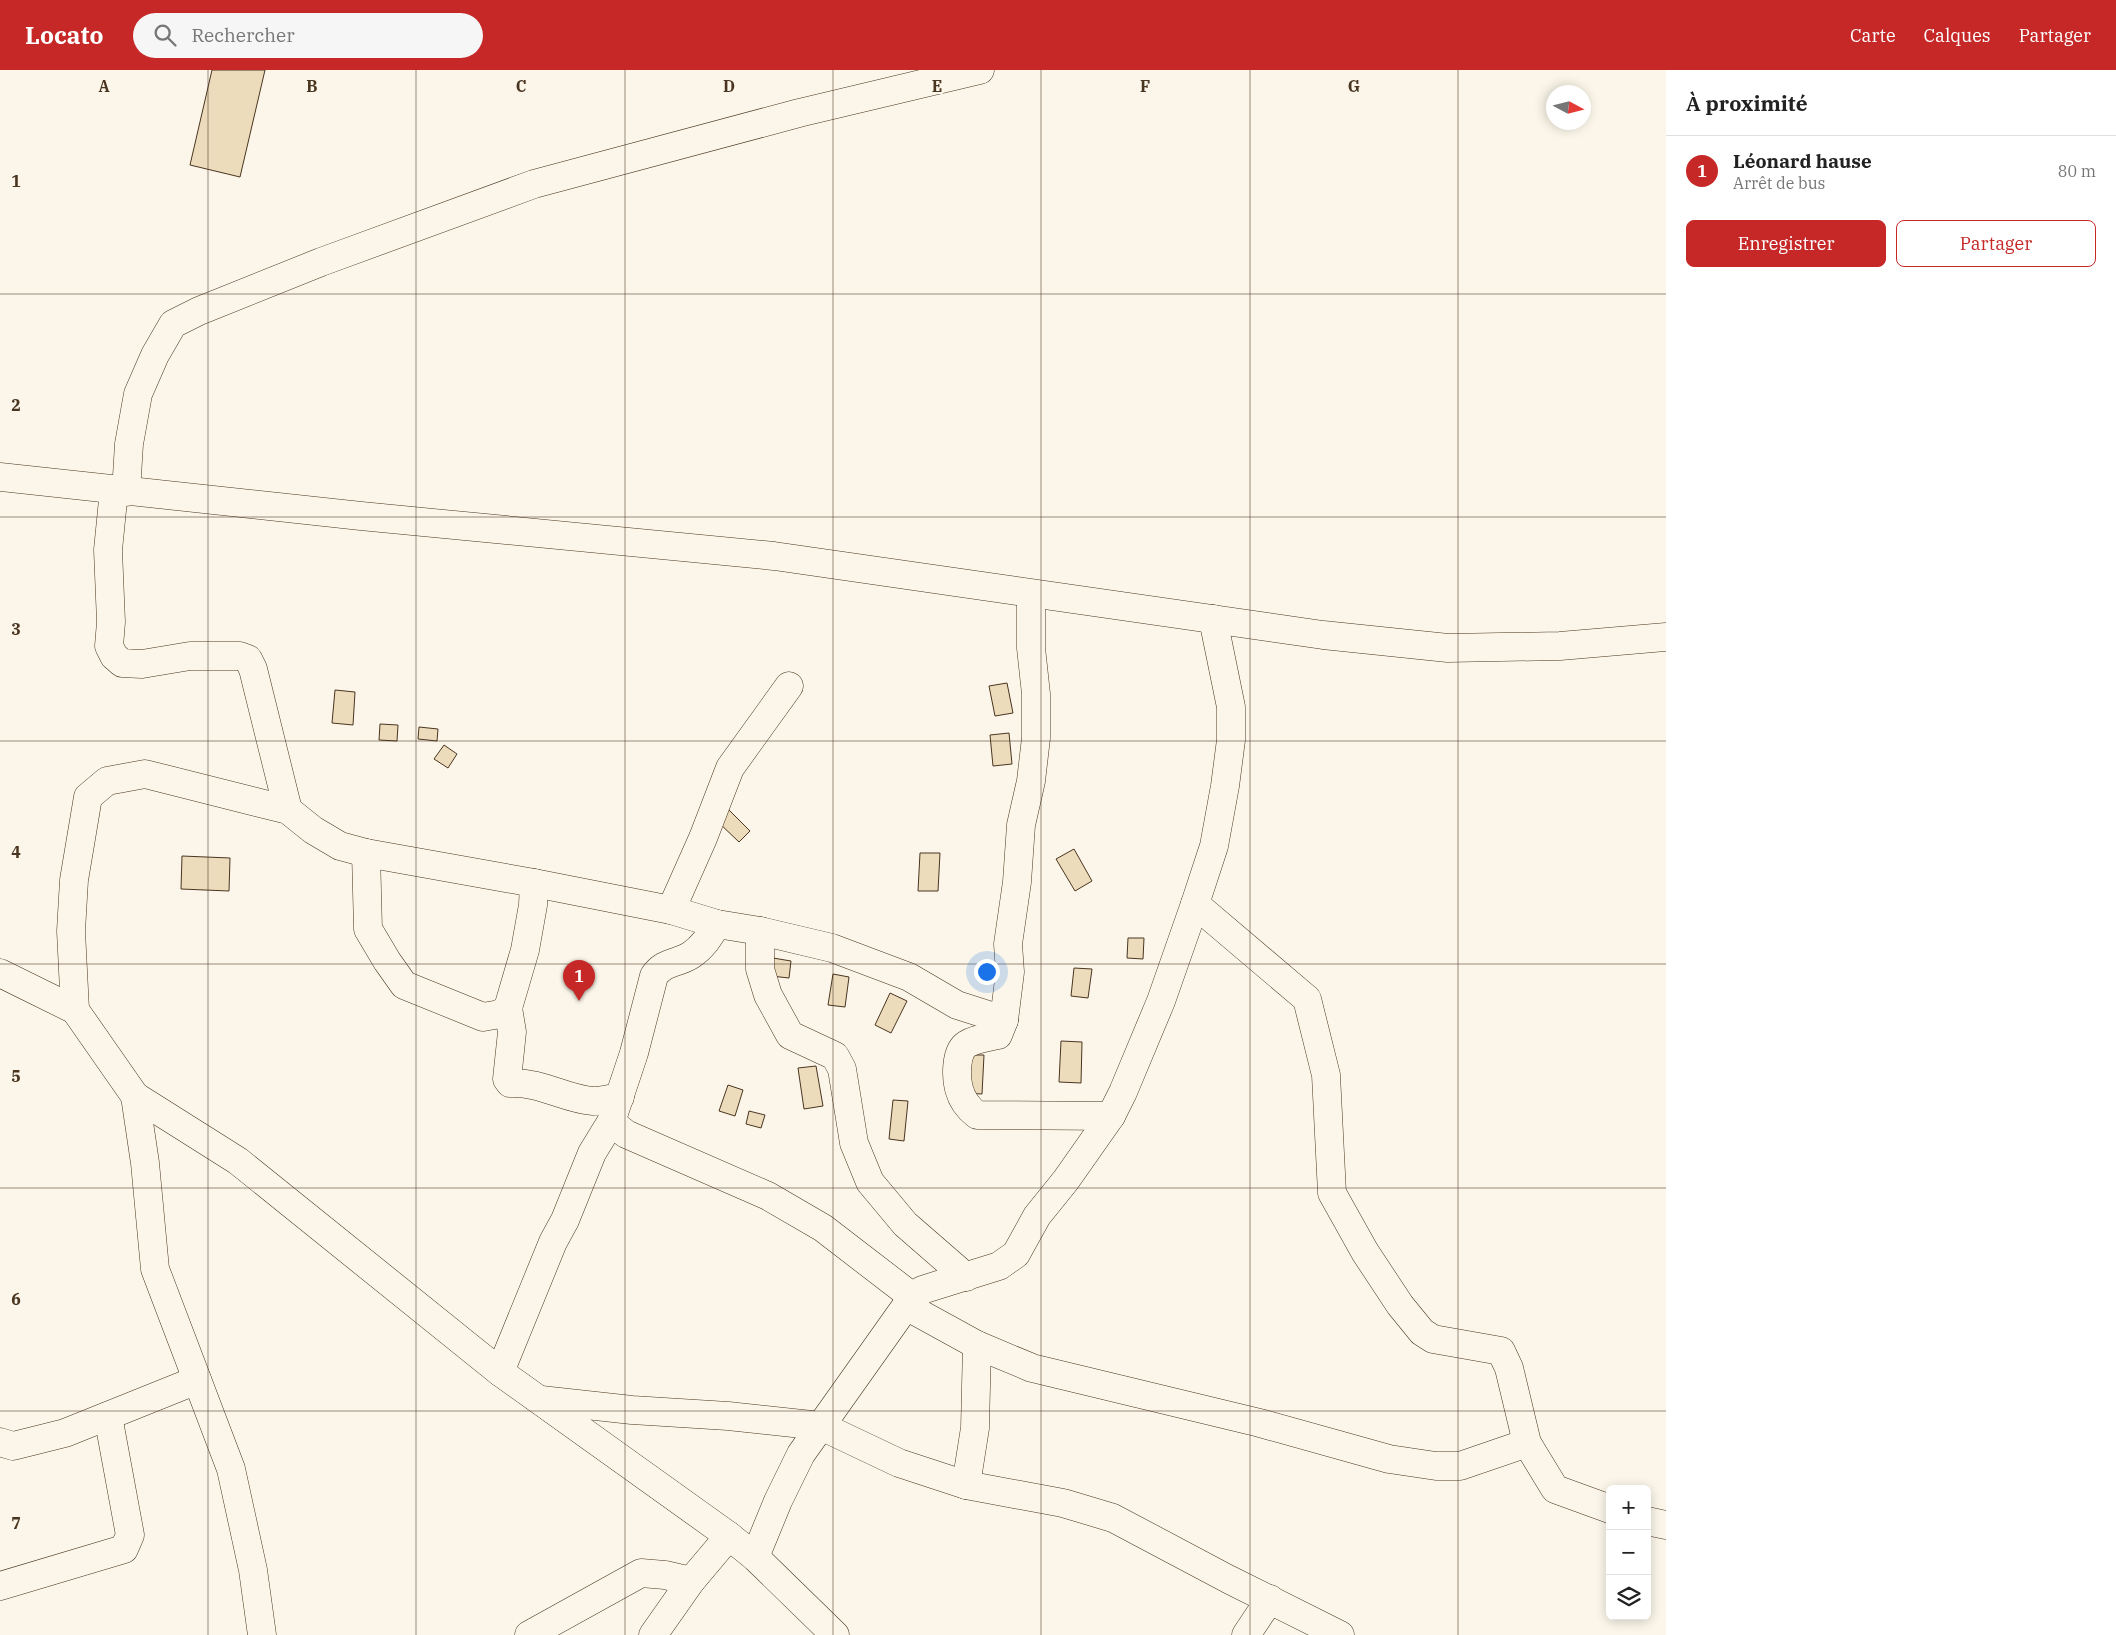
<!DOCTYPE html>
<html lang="fr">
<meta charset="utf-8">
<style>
:root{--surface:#fff;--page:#f6f6f6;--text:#222;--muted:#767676;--line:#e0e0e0;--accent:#c62828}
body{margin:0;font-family:"IBM Plex Serif",serif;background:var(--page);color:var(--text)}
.controls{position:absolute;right:15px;bottom:15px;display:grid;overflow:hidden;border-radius:8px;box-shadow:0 2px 12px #0003}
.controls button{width:45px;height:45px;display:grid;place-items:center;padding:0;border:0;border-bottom:1px solid var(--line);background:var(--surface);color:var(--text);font:25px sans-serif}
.compass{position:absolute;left:1546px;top:15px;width:45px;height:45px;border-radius:50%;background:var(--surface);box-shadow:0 2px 12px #0003;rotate:97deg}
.you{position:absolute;left:986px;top:901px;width:18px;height:18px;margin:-12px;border:4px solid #fff;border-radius:50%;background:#1a73e8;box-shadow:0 0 0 8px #1a73e833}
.badge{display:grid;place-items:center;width:32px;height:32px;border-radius:50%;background:var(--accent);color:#fff;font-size:16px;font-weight:700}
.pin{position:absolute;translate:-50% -41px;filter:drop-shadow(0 1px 2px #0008)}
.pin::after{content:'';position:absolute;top:26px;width:18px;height:15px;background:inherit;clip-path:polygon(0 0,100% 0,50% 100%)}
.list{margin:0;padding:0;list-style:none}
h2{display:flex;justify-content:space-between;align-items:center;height:65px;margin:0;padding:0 20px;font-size:21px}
h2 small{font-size:16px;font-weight:400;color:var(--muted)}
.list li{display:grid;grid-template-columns:32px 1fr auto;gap:15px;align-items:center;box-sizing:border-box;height:70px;padding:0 20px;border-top:1px solid var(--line)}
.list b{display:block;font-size:19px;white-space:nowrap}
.list p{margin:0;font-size:16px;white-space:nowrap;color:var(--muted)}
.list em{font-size:16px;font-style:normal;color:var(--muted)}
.actions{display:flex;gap:10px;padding:15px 20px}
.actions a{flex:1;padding:11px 0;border:1px solid var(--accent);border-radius:8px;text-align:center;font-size:18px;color:var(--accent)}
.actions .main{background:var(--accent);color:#fff}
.icon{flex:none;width:28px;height:28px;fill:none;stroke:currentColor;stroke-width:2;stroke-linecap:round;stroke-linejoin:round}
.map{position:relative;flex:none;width:1666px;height:1565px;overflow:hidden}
header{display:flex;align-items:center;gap:30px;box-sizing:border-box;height:70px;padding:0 25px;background:var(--accent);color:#fff}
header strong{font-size:24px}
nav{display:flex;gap:28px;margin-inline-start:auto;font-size:18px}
.search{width:350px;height:45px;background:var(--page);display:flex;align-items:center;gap:12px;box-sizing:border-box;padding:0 18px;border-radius:28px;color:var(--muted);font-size:19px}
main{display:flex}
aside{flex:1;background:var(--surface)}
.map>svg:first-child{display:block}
.building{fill:#ecdcbc;stroke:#4a3520}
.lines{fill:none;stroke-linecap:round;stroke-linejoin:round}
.minor-casing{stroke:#4a3520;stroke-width:29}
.minor{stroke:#fbf6e9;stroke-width:28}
.grid{fill:none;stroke:#4a3520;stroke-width:1;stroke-opacity:0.55}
.grid-label{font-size:16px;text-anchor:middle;font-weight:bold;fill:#4a3520;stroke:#fbf6e9;stroke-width:4;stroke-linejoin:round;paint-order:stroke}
</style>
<header>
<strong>Locato</strong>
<div class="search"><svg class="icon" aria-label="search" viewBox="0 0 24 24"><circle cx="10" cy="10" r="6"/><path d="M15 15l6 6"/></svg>Rechercher</div>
<nav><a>Carte</a><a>Calques</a><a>Partager</a></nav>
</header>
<main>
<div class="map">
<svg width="1666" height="1565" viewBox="0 0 1666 1565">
<rect width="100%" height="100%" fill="#fbf6e9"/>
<!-- building -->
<g class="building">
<path d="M212,0H265L240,107L190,95Z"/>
<path d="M1007,613L1013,643L995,646L989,616Z"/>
<path d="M335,620L355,622L353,655L332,653Z"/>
<path d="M380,654L398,655L397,671L379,670Z"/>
<path d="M419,657L438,659L437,671L418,669Z"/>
<path d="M1009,663L1012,694L993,696L990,665Z"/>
<path d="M444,675L457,684L448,698L434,689Z"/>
<path d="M728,739L750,761L739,772L717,751Z"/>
<path d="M1074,779L1092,811L1075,821L1056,789Z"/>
<path d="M920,783H940L938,821H918Z"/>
<path d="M182,786L230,788L229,821L181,819Z"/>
<path d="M1128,868H1144L1143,889L1127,888Z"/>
<path d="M773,888L791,891L789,908L771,906Z"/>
<path d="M1074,898L1092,899L1088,928L1071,926Z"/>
<path d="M833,904L849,907L845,937L828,935Z"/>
<path d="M890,923L907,931L891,963L875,955Z"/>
<path d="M1061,971L1082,972L1081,1013L1059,1012Z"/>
<path d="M964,985H984L982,1024L962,1023Z"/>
<path d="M816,996L823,1036L804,1039L798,998Z"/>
<path d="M728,1015L743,1020L735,1046L719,1041Z"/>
<path d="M893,1030L908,1031L904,1071L889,1069Z"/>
<path d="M749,1041L765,1045L761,1058L746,1054Z"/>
</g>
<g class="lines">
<defs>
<g id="minor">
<path d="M0,407L361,446L774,486L1323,565L1448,578L1560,576L1666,567"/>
<path d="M114,420L108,480L111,552L109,576L114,586L122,593L142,594L190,586H240L248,589L253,599L288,740"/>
<path d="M126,422L129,374L138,324L155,285L173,254L199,241L321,192L534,114L799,43L980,0"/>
<path d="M1031,524V578L1036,624V668L1031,711L1021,755L1017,812L1008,874L1010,902L1004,950L998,965C988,967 975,969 967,974C955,981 956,1008 959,1019C962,1030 969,1039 977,1045L1111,1046"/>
<path d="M366,783L368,859L387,891L404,915L483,947L500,944L508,938L525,880L533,835L534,813"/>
<path d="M1195,834L1307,929L1326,1005L1332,1123L1365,1182L1400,1235L1422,1262L1433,1269L1501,1281L1509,1298L1527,1373L1555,1419L1610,1439"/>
<path d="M671,840L703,768L730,698L789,616"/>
<path d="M760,861V899L768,925L790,965L835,986L842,999L854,1073L870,1112L905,1154L966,1207"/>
<path d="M0,903L75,940L135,1026L238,1091L500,1302L729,1466L755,1487L835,1565"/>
<path d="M508,938L512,962L507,1009L510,1013C543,1012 564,1029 593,1031C602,1031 612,1028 620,1027"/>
<path d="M75,940L71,861L74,810L88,727L107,711L145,704L288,740L313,760L340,776L366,783L534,813L671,840L717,854L760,861L832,878L909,907L957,935L1004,950"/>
<path d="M135,1026L145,1093L155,1199L231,1399L253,1500L262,1565"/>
<path d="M611,1052L626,1064L768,1126L823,1158L914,1228"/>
<path d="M906,1236L977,1275L1032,1298L1260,1353L1389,1389L1436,1396H1460L1527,1373"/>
<path d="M500,1302L553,1172L565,1150L592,1083L611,1052L634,983L654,906C664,891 677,894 691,885C703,877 710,866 717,854"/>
<path d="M541,1330L632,1340L728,1346L821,1356L899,1393L966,1415L1063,1433L1113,1448L1228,1509L1340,1565"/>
<path d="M0,1372L13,1376L65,1363L197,1310"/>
<path d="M966,1415L975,1358L977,1275"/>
<path d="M1647,1451L1666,1455"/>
<path d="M755,1487L778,1431L801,1384L906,1236L922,1220L999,1196L1016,1184L1037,1146L1066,1110L1111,1046L1123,1022L1161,931L1195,834L1214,776L1225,716L1231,670V637L1213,549"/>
<path d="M0,1516L124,1479L130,1465L108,1346"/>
<path d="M529,1565L641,1503L665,1505L691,1511"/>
<path d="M653,1565L691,1511L729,1466"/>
<path d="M1246,1565L1270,1529"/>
</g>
</defs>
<!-- minor casing -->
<use href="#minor" class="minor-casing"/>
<!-- minor -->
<use href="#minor" class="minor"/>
</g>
<!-- grid -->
<path class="grid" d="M208,0V1565M416,0V1565M625,0V1565M833,0V1565M1041,0V1565M1250,0V1565M1458,0V1565M0,224H1666M0,447H1666M0,671H1666M0,894H1666M0,1118H1666M0,1341H1666"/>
<g class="grid-label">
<text x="104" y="22">A</text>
<text x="312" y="22">B</text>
<text x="521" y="22">C</text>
<text x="729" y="22">D</text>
<text x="937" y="22">E</text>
<text x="1145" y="22">F</text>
<text x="1354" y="22">G</text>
<text x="16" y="117">1</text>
<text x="16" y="341">2</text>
<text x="16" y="565">3</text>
<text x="16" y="788">4</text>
<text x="16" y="1012">5</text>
<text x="16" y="1235">6</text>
<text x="16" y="1459">7</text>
</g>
</svg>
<div class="controls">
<button>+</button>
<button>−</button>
<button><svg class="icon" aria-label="layers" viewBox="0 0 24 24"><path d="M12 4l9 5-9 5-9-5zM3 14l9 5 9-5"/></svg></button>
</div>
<svg class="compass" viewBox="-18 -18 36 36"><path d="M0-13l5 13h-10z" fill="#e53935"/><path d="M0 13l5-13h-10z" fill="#767676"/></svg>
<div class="you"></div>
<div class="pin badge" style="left:579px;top:931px">1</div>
</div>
<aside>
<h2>À proximité<small></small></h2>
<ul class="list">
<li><span class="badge">1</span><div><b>Léonard hause</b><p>Arrêt de bus</p></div><em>80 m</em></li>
</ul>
<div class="actions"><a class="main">Enregistrer</a><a>Partager</a></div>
</aside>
</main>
